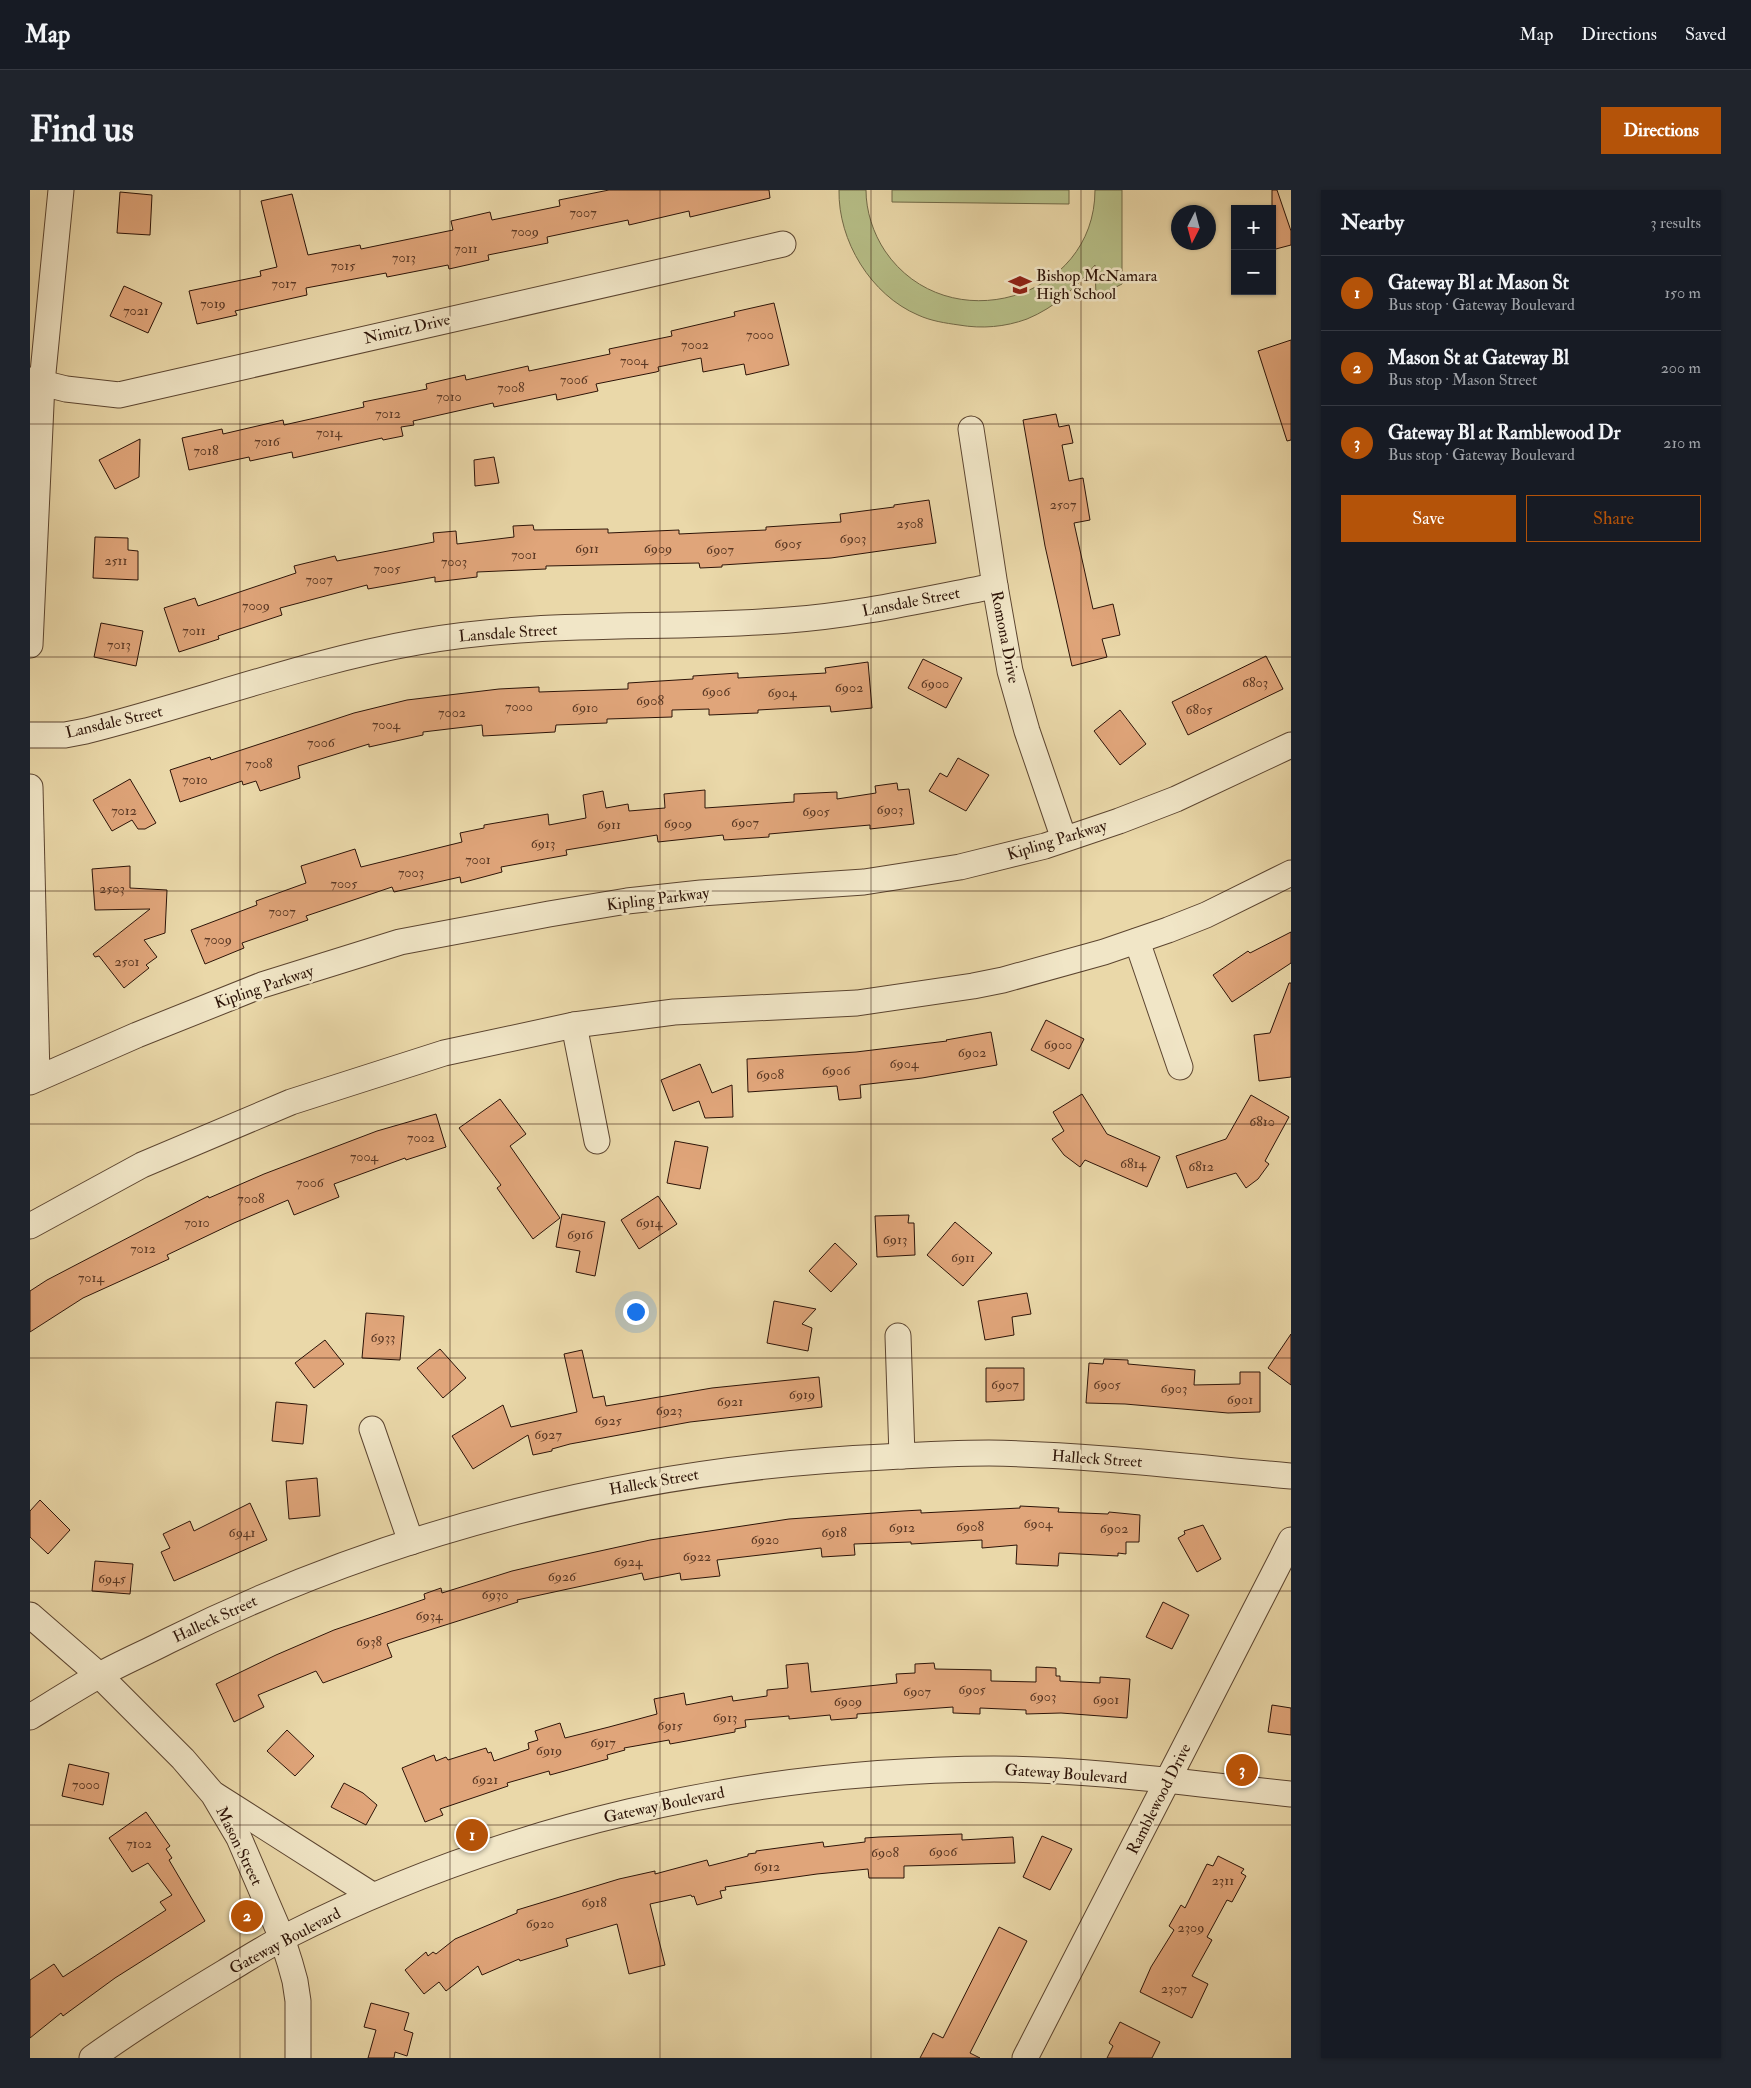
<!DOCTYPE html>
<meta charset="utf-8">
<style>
:root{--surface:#171b24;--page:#20242c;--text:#f1f3f6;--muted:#9ea1a6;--line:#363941;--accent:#b45309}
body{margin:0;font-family:"IM FELL Double Pica",serif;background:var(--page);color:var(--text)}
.controls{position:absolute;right:15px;top:15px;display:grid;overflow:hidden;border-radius:0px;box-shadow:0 1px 4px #0004}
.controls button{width:45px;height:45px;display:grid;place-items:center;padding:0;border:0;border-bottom:1px solid var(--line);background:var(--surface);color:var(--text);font:25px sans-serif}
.compass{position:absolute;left:1141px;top:15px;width:45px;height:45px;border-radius:50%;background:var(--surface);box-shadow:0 1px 4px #0004;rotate:186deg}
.you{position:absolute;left:605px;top:1121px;width:18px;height:18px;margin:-12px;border:4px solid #fff;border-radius:50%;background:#1a73e8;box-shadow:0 0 0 8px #1a73e833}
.badge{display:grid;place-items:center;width:32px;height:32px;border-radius:50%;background:var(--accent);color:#fff;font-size:16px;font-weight:700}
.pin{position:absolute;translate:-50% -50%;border:2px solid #fff;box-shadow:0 1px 5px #0006}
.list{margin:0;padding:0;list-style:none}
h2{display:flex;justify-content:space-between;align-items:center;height:65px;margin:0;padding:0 20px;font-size:21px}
h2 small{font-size:16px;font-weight:400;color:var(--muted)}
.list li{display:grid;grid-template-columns:32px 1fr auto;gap:15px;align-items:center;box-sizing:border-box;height:75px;padding:0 20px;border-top:1px solid var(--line)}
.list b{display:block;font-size:19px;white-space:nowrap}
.list p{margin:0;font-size:16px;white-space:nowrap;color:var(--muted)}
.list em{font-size:16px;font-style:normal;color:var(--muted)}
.actions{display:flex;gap:10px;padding:15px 20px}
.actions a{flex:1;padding:11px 0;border:1px solid var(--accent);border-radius:0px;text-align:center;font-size:18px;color:var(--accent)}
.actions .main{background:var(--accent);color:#fff}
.map{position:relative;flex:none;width:1261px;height:1868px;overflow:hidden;border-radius:0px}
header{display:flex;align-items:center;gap:30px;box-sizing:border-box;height:70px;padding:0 25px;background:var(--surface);border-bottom:1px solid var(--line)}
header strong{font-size:24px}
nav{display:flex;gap:28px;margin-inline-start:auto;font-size:18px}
.intro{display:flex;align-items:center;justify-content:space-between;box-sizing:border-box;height:120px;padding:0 30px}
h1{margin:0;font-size:35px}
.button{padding:12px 22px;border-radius:0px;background:var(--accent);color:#fff;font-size:18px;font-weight:700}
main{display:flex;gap:30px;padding:0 30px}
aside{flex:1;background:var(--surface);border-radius:0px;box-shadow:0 1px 4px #0004}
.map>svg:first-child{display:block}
.green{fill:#b7bf88;stroke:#726a48}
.building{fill:#e0a57a;stroke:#2d1408}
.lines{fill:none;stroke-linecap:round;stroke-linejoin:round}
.minor-casing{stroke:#5c4530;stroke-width:27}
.minor{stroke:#f1e6c7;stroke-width:25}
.grid{fill:none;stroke:#2d1408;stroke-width:1;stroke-opacity:0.55}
.labels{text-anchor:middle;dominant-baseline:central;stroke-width:5;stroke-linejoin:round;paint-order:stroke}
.number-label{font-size:14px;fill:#5a3824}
.poi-label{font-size:16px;fill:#2d1408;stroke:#f1e6c7;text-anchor:start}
.street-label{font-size:16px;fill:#2d1408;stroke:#f1e6c7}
</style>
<header>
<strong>Map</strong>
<nav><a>Map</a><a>Directions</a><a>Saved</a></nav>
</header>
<div class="intro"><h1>Find us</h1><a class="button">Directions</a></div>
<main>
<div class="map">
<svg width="1261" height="1868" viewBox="0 0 1261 1868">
<rect width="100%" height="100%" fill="#ead8a9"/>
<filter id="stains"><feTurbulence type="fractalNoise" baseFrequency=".004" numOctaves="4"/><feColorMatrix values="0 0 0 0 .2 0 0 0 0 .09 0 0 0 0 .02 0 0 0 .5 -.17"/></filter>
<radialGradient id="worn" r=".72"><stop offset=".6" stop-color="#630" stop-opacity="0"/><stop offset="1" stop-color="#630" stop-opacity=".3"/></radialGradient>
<!-- green -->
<g class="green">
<path d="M809,0H836C836,21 843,43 855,61C917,152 1065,110 1065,0H1092V94L1066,107L1065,75C1045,98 1026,117 997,129C975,137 952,139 929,135C915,133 901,131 888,125C841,105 808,51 809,0Z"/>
<path d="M862,0H1039V14L862,12Z"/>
</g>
<!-- building -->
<g class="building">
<path d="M579,0H739L740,8L660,27L659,21L599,35L598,30L517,47L518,53L458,65L459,70L419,79L418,75L357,87L356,83L276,98L277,105L205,121L207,125L167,134L159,101L231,86L230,81L247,77L231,11L262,4L278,65L330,55L331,59L423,40L421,31L460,22L462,30L530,16L529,10Z"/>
<path d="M1242,0H1247L1261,41V55L1242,60Z"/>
<path d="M90,2L122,5L120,45L87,43Z"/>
<path d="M94,96L132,113L118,143L80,126Z"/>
<path d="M744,113L759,175L716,185L714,174L673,182L671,168L628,177L629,181L626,182L566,194L568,201L527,210L526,204L464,217L463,213L383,231L384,235L371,237L373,246L353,250L352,248L263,268L262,262L220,271L219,267L159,280L152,248L192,239L193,244L253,230L254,235L334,217L333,212L397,199L396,194L435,185L436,190L498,176L499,181L580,164L579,159L642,146L641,141L705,126L704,122Z"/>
<path d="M1261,150V250L1257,251L1228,161Z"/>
<path d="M1026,224L1029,237L1039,235L1043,253L1032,255L1039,291L1053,288L1060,330L1044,333L1063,419L1083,414L1090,445L1072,449L1077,467L1042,476L1015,356L993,230Z"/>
<path d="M110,249L109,287L85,299L69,270Z"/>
<path d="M464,267L469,293L445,296L444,270Z"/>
<path d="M899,310L906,353L801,368L692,375V377L670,378L669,373L516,376V379L447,382V387L405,392V387L338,399L337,395L250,418L252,425L188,446L189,449L149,462L134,418L165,408L168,416L266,383L264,376L305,366L307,371L404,352L403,343L426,341L427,354L484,347L483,336L503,335L504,340L578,339V343L649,340V344L736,340V337L811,332L810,324L864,317V315Z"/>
<path d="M65,347L98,348V360L108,361V390L63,388Z"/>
<path d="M71,433L113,441L106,476L64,467Z"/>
<path d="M1236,466L1253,499L1158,545L1142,512Z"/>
<path d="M893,469L932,488L916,518L878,498Z"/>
<path d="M838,472L842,518L801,522L800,516L728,520V523L679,525V519L642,520V527L577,529V533L526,535L525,542L453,546L452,535L393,542V545L339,557V554L268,576L270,588L230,601L226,591L213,595L212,591L150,612L140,580L180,567L181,570L324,523L377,510L469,499L509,497V502L598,499V493L663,489V486L708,483V488L796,483L795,478Z"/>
<path d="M1090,520L1116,554L1090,575L1064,541Z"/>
<path d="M928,568L959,585L936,621L899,601L910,583L917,587Z"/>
<path d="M100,589L126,633L115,639H108L102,630L82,641L63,610Z"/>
<path d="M867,593L868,600L879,599L884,634L840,639V635L739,644V647L694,650L693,645L628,652L627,645L536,660L537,665L471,677L472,682L431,693L430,687L364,702L362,697L276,726L278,730L212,753L214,758L175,774L161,740L227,715L226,711L276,693L271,676L325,659L331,677L432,652L430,643L454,638V635L518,624L519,635L556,628L553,605L573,601L576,618L598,614L599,621L635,618L634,604L675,600V618L764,612V604L807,602V609L846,603L845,596Z"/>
<path d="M100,676V698L137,700L135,743L114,750L127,767L116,775L119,778L94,798L69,766L65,767L63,764L120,719L65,720L62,679Z"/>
<path d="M1261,742V773L1202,812L1183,785L1218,761L1220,763Z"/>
<path d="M1259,793H1261V887L1229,891L1224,845L1240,843Z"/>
<path d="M1016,830L1054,849L1039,879L1001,860Z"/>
<path d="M961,842L967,875L892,888L830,895L831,908L809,910L807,896L718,902L717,869L826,862L917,851L916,850Z"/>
<path d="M670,874L682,903L702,895L703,927L675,928L669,911L643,921L631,890Z"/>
<path d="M1052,904L1077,944L1130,967L1117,997L1055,970L1050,977L1034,965L1022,949L1034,941L1023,922Z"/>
<path d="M1221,905L1259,927L1235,971L1239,974L1228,989L1216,998L1206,983L1157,998L1146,966L1196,949Z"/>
<path d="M470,909L496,944L480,956L530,1028L503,1049L467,998L471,995L429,938Z"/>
<path d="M406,924L416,957L376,970L375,968L304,994L309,1007L264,1025L258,1010L204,1033L137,1065L139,1069L53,1108L0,1142V1101L17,1090L178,1006L179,1008L234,984L347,941Z"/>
<path d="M645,951L678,957L670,999L637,993Z"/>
<path d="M628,1006L647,1034L609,1059L591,1030Z"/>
<path d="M532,1024L575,1032L565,1086L546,1082L550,1061L526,1057Z"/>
<path d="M879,1025L878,1033H884L885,1065L847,1067L845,1026Z"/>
<path d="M925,1032L962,1063L933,1096L897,1065Z"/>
<path d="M805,1053L827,1074L801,1102L779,1081Z"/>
<path d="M997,1103L1001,1124L982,1127L984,1145L955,1150L948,1111Z"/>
<path d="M744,1111L786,1119L772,1134L782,1138L778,1161L737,1153Z"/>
<path d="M336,1123L374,1126L370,1170L332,1168Z"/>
<path d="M1261,1144V1195L1238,1178Z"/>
<path d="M295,1150L314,1174L284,1198L265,1173Z"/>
<path d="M410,1159L436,1188L413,1208L387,1178Z"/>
<path d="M552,1160L563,1208L574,1206L576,1216L682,1198L789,1187L792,1217L660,1232L540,1254L522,1259V1261L503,1265L498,1245L443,1279L422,1246L473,1215L481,1237L547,1222L534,1164Z"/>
<path d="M1074,1169L1098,1170V1174L1165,1180L1164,1195L1210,1194V1182H1230V1222L1198,1223L1095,1214L1056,1213L1059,1173L1073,1174Z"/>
<path d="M956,1178H994V1210L956,1212Z"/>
<path d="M246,1212L277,1215L273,1254L242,1251Z"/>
<path d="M287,1288L290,1326L259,1329L256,1291Z"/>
<path d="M10,1310L40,1340L18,1364L0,1347V1321Z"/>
<path d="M220,1313L237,1350L144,1391L131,1362L140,1358L133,1344L160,1331L164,1341Z"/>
<path d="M990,1316L1029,1318L1028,1322L1078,1324L1079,1322L1110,1325L1109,1352H1096V1364L1088,1363V1366L1029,1363L1028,1376L986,1374L987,1355L952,1358V1350L881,1354V1352L824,1354L825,1365L792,1367L791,1358L687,1370L690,1386L651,1390L650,1383L614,1390L612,1383L487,1410L488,1412L368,1450L357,1454L362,1467L293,1493L286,1481L228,1505L234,1517L204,1532L186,1494L246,1465L304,1440L395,1409L394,1404L411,1398L412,1403L482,1381L529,1370L620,1350L759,1329L873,1321L891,1320V1323L990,1318Z"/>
<path d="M1173,1335L1191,1369L1167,1382L1148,1348L1155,1344L1154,1341Z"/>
<path d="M65,1371L103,1374L100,1404L62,1401Z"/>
<path d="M1133,1412L1159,1425L1142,1459L1116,1447Z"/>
<path d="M778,1473L781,1502L867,1493L866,1484L885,1483V1474L904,1473L905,1479L961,1480V1491L1006,1492V1477L1026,1478V1486H1030V1491L1070,1493V1487L1100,1489L1097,1528L1031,1523L996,1524V1520L950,1518V1524L923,1523V1517L827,1524V1528L801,1530L800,1525L759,1529V1526L715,1530L716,1537L705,1539V1542L640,1554L639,1550L594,1558L595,1560L577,1565L578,1569L520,1585L519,1581L477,1593L478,1596L410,1619L413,1625L395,1632L372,1578L404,1565L406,1571L416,1567L418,1570L456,1558L458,1563L461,1562L464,1571L499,1559L498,1553L508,1550L505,1541L530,1533L535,1548L579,1537L627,1524L624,1509L654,1503L656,1515L702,1506L703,1511L737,1506V1500L758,1498L756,1475Z"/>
<path d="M1242,1515L1261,1518V1545L1238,1542Z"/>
<path d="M257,1540L284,1566L265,1586L237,1561Z"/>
<path d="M39,1574L79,1583L73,1615L32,1606Z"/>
<path d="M314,1593L333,1603L347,1615L336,1635L301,1617Z"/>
<path d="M116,1622L140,1656L136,1659L142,1668L139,1670L175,1731L85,1788L33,1826L31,1823L0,1848V1790L24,1774L33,1787L136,1720L130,1712L142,1705L118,1673L102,1682L79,1648Z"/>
<path d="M932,1644V1650L983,1647L985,1673L874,1676V1688H839L838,1679L787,1684L695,1697L696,1700L690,1701L692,1708L667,1715L664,1706L662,1707L661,1705L620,1714L635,1775L599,1784L587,1734L536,1749L538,1756L490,1771L489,1769L452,1785L448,1776L416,1801L409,1792L394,1804L375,1780L396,1762L398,1766L403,1762L406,1764L425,1749L487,1723V1720L589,1689L625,1681V1684L677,1670L679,1676L718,1666V1664L726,1663V1661L770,1655L793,1652L794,1657L835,1652V1648L849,1647Z"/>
<path d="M1012,1646L1042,1659L1020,1700L993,1687Z"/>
<path d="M1188,1666L1214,1679L1211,1683L1216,1686L1202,1712L1197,1710L1177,1747L1182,1750L1162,1786L1178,1794L1162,1828L1110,1802L1121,1777L1144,1740L1139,1736L1151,1715L1155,1718L1177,1674L1183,1676Z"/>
<path d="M969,1737L997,1751L940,1863L950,1868H890L903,1843L913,1848Z"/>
<path d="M341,1813L379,1823L374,1840L383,1843L377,1866L365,1862L364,1868H338L346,1840L334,1837Z"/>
<path d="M1090,1832L1130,1852L1122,1868H1077L1083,1856L1079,1853Z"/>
</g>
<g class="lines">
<defs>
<g id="minor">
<path d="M0,190L36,199L89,205L753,54"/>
<path d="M941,239L965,396L980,481L997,541L1034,649"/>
<path d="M0,455L12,193L31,0"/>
<path d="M0,545H35L56,541C167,513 275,472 388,452C510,430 636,440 759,430C828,425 896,409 965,396"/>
<path d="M0,597L7,887"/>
<path d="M1107,751L1150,877"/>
<path d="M544,835L567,951"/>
<path d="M0,892L107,845L232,795L370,752L519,724L597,711L671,703L834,692L930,677L1015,656L1089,631L1146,609L1261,555"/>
<path d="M0,1036L112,975L261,912L414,863L544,835L644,822L827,813L943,796L973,790L1074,762L1138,740L1176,725L1261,683"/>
<path d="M868,1146L872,1266"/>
<path d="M342,1239L381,1352"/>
<path d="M0,1425L69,1485L153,1569L183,1604L209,1648L252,1748L260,1773L265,1791L268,1811V1868"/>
<path d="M0,1527C23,1513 45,1499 68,1486C91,1473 115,1463 138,1451C360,1340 606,1278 854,1267C889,1265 924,1263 959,1263C1060,1265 1160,1277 1261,1286"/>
<path d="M185,1605L342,1705"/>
<path d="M62,1868C105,1837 150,1809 195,1782C215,1770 235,1757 255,1747C475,1636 718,1580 964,1579C1063,1579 1163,1594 1261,1604"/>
<path d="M995,1868L1261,1350"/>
</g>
</defs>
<!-- minor casing -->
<use href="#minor" class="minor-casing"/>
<!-- minor -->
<use href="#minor" class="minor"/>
</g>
<!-- grid -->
<path class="grid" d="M210,0V1868M420,0V1868M630,0V1868M841,0V1868M1051,0V1868M0,234H1261M0,467H1261M0,701H1261M0,934H1261M0,1168H1261M0,1401H1261M0,1635H1261"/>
<!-- icons -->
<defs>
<symbol id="school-bare" viewBox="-9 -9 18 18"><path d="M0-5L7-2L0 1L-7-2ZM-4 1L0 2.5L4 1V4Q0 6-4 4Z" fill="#8f2418" stroke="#f1e6c7" stroke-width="2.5" paint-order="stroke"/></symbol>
</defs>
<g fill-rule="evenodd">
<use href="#school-bare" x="974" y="79" width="32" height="32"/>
</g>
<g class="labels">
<!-- number labels -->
<g class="number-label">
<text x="553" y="22">7007</text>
<text x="495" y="41">7009</text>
<text x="436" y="58">7011</text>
<text x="374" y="67">7013</text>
<text x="313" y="75">7015</text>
<text x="254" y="93">7017</text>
<text x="183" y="113">7019</text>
<text x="106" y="120">7021</text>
<text x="730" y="144">7000</text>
<text x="665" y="154">7002</text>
<text x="604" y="170">7004</text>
<text x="544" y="189">7006</text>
<text x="481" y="197">7008</text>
<text x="419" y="206">7010</text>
<text x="358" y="223">7012</text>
<text x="299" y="242">7014</text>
<text x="237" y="251">7016</text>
<text x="176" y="260">7018</text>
<text x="1033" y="314">2507</text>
<text x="880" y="333">2508</text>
<text x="823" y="348">6903</text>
<text x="758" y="353">6905</text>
<text x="557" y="358">6911</text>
<text x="628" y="358">6909</text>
<text x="690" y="359">6907</text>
<text x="494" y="364">7001</text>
<text x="86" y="370">2511</text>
<text x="424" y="371">7003</text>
<text x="357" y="378">7005</text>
<text x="289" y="389">7007</text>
<text x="226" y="415">7009</text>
<text x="164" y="440">7011</text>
<text x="89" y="454">7013</text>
<text x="1225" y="492">6803</text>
<text x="905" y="493">6900</text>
<text x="819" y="497">6902</text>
<text x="686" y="501">6906</text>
<text x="752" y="502">6904</text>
<text x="620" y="510">6908</text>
<text x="489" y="516">7000</text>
<text x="555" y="517">6910</text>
<text x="1169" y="519">6805</text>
<text x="422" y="522">7002</text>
<text x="356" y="534">7004</text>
<text x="291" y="552">7006</text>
<text x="229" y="573">7008</text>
<text x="165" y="589">7010</text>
<text x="860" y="619">6903</text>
<text x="94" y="620">7012</text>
<text x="786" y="621">6905</text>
<text x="715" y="632">6907</text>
<text x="648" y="633">6909</text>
<text x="579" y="634">6911</text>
<text x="513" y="653">6913</text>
<text x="448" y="669">7001</text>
<text x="381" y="682">7003</text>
<text x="314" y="693">7005</text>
<text x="82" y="698">2503</text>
<text x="252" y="721">7007</text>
<text x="188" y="749">7009</text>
<text x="97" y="771">2501</text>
<text x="1028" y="854">6900</text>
<text x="942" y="862">6902</text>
<text x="874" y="873">6904</text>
<text x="806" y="880">6906</text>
<text x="740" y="884">6908</text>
<text x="1232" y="931">6810</text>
<text x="391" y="947">7002</text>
<text x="334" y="966">7004</text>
<text x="1103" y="973">6814</text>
<text x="1171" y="976">6812</text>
<text x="280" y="992">7006</text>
<text x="221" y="1008">7008</text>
<text x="167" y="1032">7010</text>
<text x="619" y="1032">6914</text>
<text x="550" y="1044">6916</text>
<text x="865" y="1049">6913</text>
<text x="113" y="1058">7012</text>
<text x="933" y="1067">6911</text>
<text x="61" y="1087">7014</text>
<text x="353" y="1147">6933</text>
<text x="975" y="1194">6907</text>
<text x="1077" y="1194">6905</text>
<text x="1144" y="1198">6903</text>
<text x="772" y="1204">6919</text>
<text x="1210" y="1209">6901</text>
<text x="700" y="1211">6921</text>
<text x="639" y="1220">6923</text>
<text x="578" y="1230">6925</text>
<text x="518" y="1244">6927</text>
<text x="1008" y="1333">6904</text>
<text x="940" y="1336">6908</text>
<text x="872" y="1337">6912</text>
<text x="1084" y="1338">6902</text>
<text x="212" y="1342">6941</text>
<text x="804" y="1342">6918</text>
<text x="735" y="1349">6920</text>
<text x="667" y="1366">6922</text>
<text x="598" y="1371">6924</text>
<text x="532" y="1386">6926</text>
<text x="82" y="1388">6945</text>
<text x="465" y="1404">6930</text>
<text x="399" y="1425">6934</text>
<text x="339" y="1451">6938</text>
<text x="942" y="1499">6905</text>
<text x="887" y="1501">6907</text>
<text x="1013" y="1506">6903</text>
<text x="1076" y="1509">6901</text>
<text x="818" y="1511">6909</text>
<text x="695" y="1527">6913</text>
<text x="640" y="1535">6915</text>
<text x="573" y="1552">6917</text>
<text x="519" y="1560">6919</text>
<text x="455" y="1589">6921</text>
<text x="56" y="1594">7000</text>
<text x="109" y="1653">7102</text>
<text x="913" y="1661">6906</text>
<text x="855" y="1662">6908</text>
<text x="737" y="1676">6912</text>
<text x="1193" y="1690">2311</text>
<text x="564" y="1712">6918</text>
<text x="510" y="1733">6920</text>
<text x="1161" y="1737">2309</text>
<text x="1144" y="1798">2307</text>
</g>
<!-- poi labels -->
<g class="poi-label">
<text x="1006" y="86">Bishop McNamara<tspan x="1006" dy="18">High School</tspan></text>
</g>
<!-- street labels -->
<g class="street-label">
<text transform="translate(377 139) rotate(-13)">Nimitz Drive</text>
<text transform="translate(881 412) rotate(-11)">Lansdale Street</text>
<text transform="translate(478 443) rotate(-4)">Lansdale Street</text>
<text transform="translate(975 447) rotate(79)">Romona Drive</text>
<text transform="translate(84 532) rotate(-13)">Lansdale Street</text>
<text transform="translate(1027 650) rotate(-17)">Kipling Parkway</text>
<text transform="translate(628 709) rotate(-7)">Kipling Parkway</text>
<text transform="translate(234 797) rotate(-19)">Kipling Parkway</text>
<text transform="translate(1067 1269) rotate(4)">Halleck Street</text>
<text transform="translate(624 1292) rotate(-10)">Halleck Street</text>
<text transform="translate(185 1429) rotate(-25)">Halleck Street</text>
<text transform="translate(1036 1584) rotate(4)">Gateway Boulevard</text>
<text transform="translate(1129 1609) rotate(-63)">Ramblewood Drive</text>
<text transform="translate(634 1615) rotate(-12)">Gateway Boulevard</text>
<text transform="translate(209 1656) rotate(64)">Mason Street</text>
<text transform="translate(255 1751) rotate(-28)">Gateway Boulevard</text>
</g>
</g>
<rect width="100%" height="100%" filter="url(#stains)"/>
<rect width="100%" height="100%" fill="url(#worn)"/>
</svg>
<div class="controls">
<button>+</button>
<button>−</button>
</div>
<svg class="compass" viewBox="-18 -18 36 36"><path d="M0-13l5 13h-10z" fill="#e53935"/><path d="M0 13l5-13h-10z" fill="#9ea1a6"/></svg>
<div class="you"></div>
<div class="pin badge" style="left:442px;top:1645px">1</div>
<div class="pin badge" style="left:217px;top:1726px">2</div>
<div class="pin badge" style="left:1212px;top:1580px">3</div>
</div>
<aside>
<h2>Nearby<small>3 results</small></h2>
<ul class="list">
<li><span class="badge">1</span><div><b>Gateway Bl at Mason St</b><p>Bus stop · Gateway Boulevard</p></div><em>150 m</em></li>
<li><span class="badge">2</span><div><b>Mason St at Gateway Bl</b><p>Bus stop · Mason Street</p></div><em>200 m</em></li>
<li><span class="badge">3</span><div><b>Gateway Bl at Ramblewood Dr</b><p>Bus stop · Gateway Boulevard</p></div><em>210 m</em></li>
</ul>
<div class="actions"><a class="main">Save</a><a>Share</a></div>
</aside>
</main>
